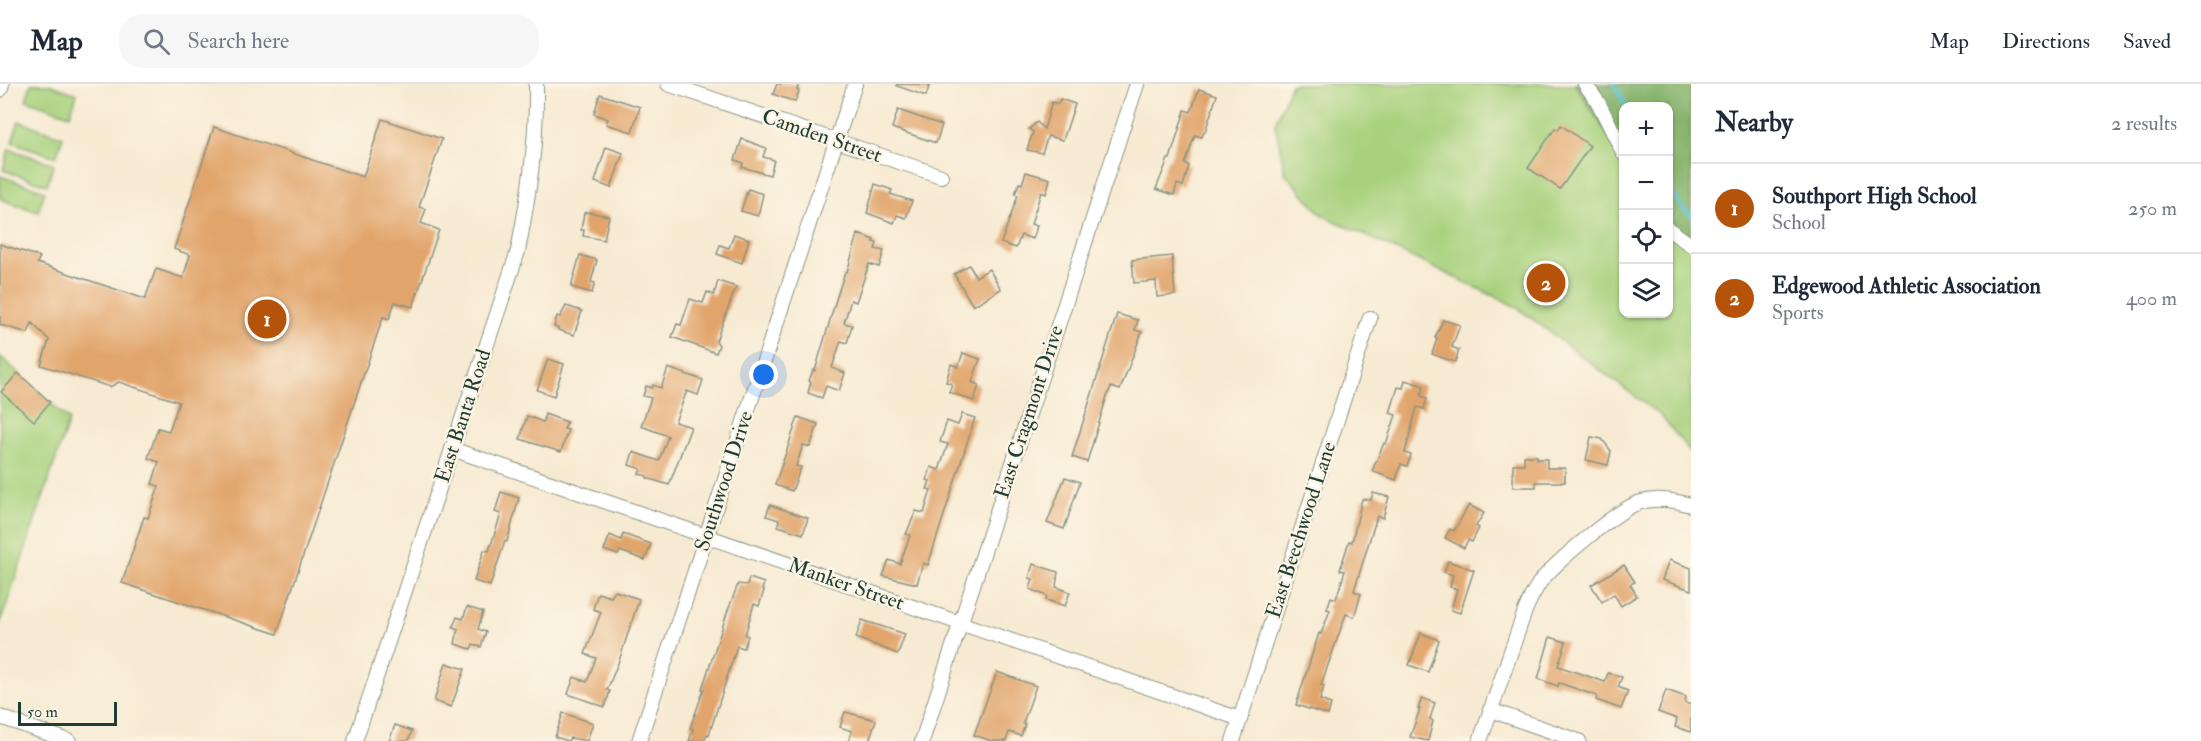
<!DOCTYPE html>
<meta charset="utf-8">
<style>
:root{--surface:#fff;--page:#f6f6f7;--text:#1f2937;--muted:#747a83;--line:#e0e1e3;--accent:#b45309}
body{margin:0;font-family:"IM FELL Double Pica",serif;background:var(--page);color:var(--text)}
.controls{position:absolute;right:18px;top:18px;display:grid;overflow:hidden;border-radius:12px;box-shadow:0 2px 4px #0004}
.controls button{width:54px;height:54px;display:grid;place-items:center;padding:0;border:0;border-bottom:2px solid var(--line);background:var(--surface);color:var(--text);font:30px sans-serif}
.scale{position:absolute;left:18px;bottom:15px;width:99px;box-sizing:border-box;padding-left:6px;border:3px solid #1f3d34;border-top:0;font-size:16px;line-height:21px;white-space:nowrap;color:#1f3d34;-webkit-text-stroke:4px #fcf5e5;paint-order:stroke}
.you{position:absolute;left:764px;top:291px;width:21px;height:21px;margin:-15px;border:4px solid #fff;border-radius:50%;background:#1a73e8;box-shadow:0 0 0 9px #1a73e833}
.badge{display:grid;place-items:center;width:39px;height:39px;border-radius:50%;background:var(--accent);color:#fff;font-size:20px;font-weight:700}
.pin{position:absolute;translate:-50% -50%;border:3px solid #fff;box-shadow:0 2px 6px #0006}
.list{margin:0;padding:0;list-style:none}
h2{display:flex;justify-content:space-between;align-items:center;height:78px;margin:0;padding:0 24px;font-size:26px}
h2 small{font-size:20px;font-weight:400;color:var(--muted)}
.list li{display:grid;grid-template-columns:39px 1fr auto;gap:18px;align-items:center;box-sizing:border-box;height:90px;padding:0 24px;border-top:2px solid var(--line)}
.list b{display:block;font-size:22px;white-space:nowrap}
.list p{margin:0;font-size:20px;white-space:nowrap;color:var(--muted)}
.list em{font-size:20px;font-style:normal;color:var(--muted)}
.icon{flex:none;width:33px;height:33px;fill:none;stroke:currentColor;stroke-width:2;stroke-linecap:round;stroke-linejoin:round}
.map{position:relative;flex:none;width:1691px;height:657px;overflow:hidden}
header{display:flex;align-items:center;gap:36px;box-sizing:border-box;height:84px;padding:0 30px;background:var(--surface);border-bottom:2px solid var(--line)}
header strong{font-size:28px}
nav{display:flex;gap:33px;margin-inline-start:auto;font-size:21px}
.search{width:420px;height:54px;background:var(--page);display:flex;align-items:center;gap:15px;box-sizing:border-box;padding:0 21px;border-radius:24px;color:var(--muted);font-size:22px}
main{display:flex}
aside{flex:1;background:var(--surface)}
.map>svg:first-child{display:block}
.green{fill:#a7d17d;stroke:#638758;stroke-width:1.5}
.forest{fill:#85b36c;stroke:#527850;stroke-width:1.5}
.lines{fill:none;stroke-linecap:round;stroke-linejoin:round}
.stream{stroke:#54c1cb;stroke-width:4}
.building{fill:#e1a46a}
.minor-casing{stroke:#8b9483;stroke-width:16}
.minor{stroke:#fff;stroke-width:14}
.labels{text-anchor:middle;dominant-baseline:central;stroke-width:5;stroke-linejoin:round;paint-order:stroke}
.street-label{font-size:21px;fill:#1f3d34;stroke:#fcf5e5}
</style>
<header>
<strong>Map</strong>
<div class="search"><svg class="icon" aria-label="search" viewBox="0 0 24 24"><circle cx="10" cy="10" r="6"/><path d="M15 15l6 6"/></svg>Search here</div>
<nav><a>Map</a><a>Directions</a><a>Saved</a></nav>
</header>
<main>
<div class="map">
<svg width="1691" height="657" viewBox="0 0 1691 657">
<rect width="100%" height="100%" fill="#fcf5e5"/>
<filter id="ink" filterUnits="userSpaceOnUse"><feTurbulence type="fractalNoise" baseFrequency=".0167" numOctaves="2"/><feDisplacementMap in="SourceGraphic" scale="12" xChannelSelector="R" yChannelSelector="G"/><feConvolveMatrix kernelMatrix="1 2 1 2 8 2 1 2 1" color-interpolation-filters="sRGB"/></filter>
<filter id="wash" filterUnits="userSpaceOnUse"><feTurbulence type="fractalNoise" baseFrequency=".008" numOctaves="4" result="noise"/><feDisplacementMap in="SourceGraphic" scale="24" xChannelSelector="R" yChannelSelector="G"/><feGaussianBlur stdDeviation="1.35" result="paint"/><feColorMatrix in="noise" values="0 0 0 0 0 0 0 0 0 0 0 0 0 0 0 0 0 1.4 0 .05"/><feComposite in="paint" operator="in"/></filter>
<g filter="url(#wash)">
<rect width="100%" height="100%" fill="#f7ead2"/>
<!-- green -->
<g class="green">
<path d="M31,0H48L77,10L70,31L26,16Z"/>
<path d="M1291,0H1584L1623,64L1624,230H1668L1669,145L1691,160V369L1661,332L1515,222L1322,131L1285,89L1275,40Z"/>
<path d="M19,37L63,53L56,73L12,58Z"/>
<path d="M9,65L54,80L47,101L3,86Z"/>
<path d="M0,92L45,107L38,128L0,115Z"/>
<path d="M0,272L69,336L0,540Z"/>
</g>
<!-- forest -->
<path class="forest" d="M1575,0H1691V159L1669,145L1668,22H1624L1623,75Z"/>
<g class="lines">
<!-- stream -->
<g class="stream">
<path d="M1614,0L1626,22"/>
<path d="M1668,103L1684,126L1691,131"/>
</g>
</g>
<g id="blocks">
<!-- building -->
<g class="building">
<path d="M777,0H799L797,6L799,7L795,18L773,10Z"/>
<path d="M897,0H930L926,12L897,2Z"/>
<path d="M1199,5L1217,11L1205,48H1204L1202,53L1195,51L1185,80L1189,82L1183,102L1177,100L1174,111L1156,105L1168,75H1170L1185,26L1191,28Z"/>
<path d="M600,10L640,23L632,48L606,40L608,35L594,30Z"/>
<path d="M1060,15L1075,20L1063,56L1048,52L1042,69L1027,66L1033,48L1029,45L1037,38L1044,45L1052,18L1058,20Z"/>
<path d="M898,26L942,41L936,59L892,44Z"/>
<path d="M382,35L442,55L419,123L426,125L421,139L439,146L413,223L395,218L389,235L383,233L277,550L122,499L144,433L148,434L159,402L152,400L159,378L148,374L158,344L169,347L179,318L119,298L110,303L41,281L49,256L32,239L28,249L0,241V160L40,173L37,179L145,215L156,185L183,194L190,171L174,165L214,43L363,93Z"/>
<path d="M1561,41L1590,62L1560,105L1528,84L1555,44L1558,46Z"/>
<path d="M742,55L766,64L763,73L774,76L770,91L742,83L743,79L735,76Z"/>
<path d="M606,63L623,69L611,104L595,98Z"/>
<path d="M1026,88L1050,95L1046,110L1041,108L1031,140L1037,142L1033,155L1021,151L1016,164L1001,159L1018,111L1015,110L1019,99L1022,100Z"/>
<path d="M875,100L892,106L890,110L912,117L906,134L897,131L894,139L867,129Z"/>
<path d="M748,105L763,110L758,132L741,127Z"/>
<path d="M587,128L609,132L604,156L583,152L584,146H581L584,129Z"/>
<path d="M734,150L749,155L742,179L717,170L720,161L729,164Z"/>
<path d="M858,150L874,156L873,158L877,159L875,165L884,167L879,183L869,180L856,218L851,216L844,239L852,241L847,259L841,257L832,284L845,289L839,307L826,302L822,314L808,309L811,298L809,297L813,286L815,287L838,209L845,188H847Z"/>
<path d="M580,171L597,176L591,198L595,199L592,209L571,203Z"/>
<path d="M1172,172L1175,211L1157,213L1156,197L1134,199L1132,176Z"/>
<path d="M969,181L976,193L989,185L1001,205L973,222L954,190Z"/>
<path d="M718,197L736,203L716,257L719,261L716,269L672,253L677,240L681,241L690,215L703,219L707,208L714,211Z"/>
<path d="M566,222L582,227L574,251L558,246V244L554,243L557,232L560,233Z"/>
<path d="M1117,230L1138,236L1135,246L1142,248L1120,306L1111,303L1107,312L1087,378L1072,373Z"/>
<path d="M1443,236L1460,241L1452,263L1459,266L1455,278L1432,270L1437,255L1435,254Z"/>
<path d="M963,269L980,275L972,298L979,301L974,317L949,308L952,300L946,298L951,280L958,283Z"/>
<path d="M548,275L564,280L554,312L537,306Z"/>
<path d="M668,284L703,296L698,311L687,307L675,338L691,343L669,401L647,394V392L639,390L641,385L629,381L633,368L659,377L668,352L641,342L651,314L643,312L646,302L652,304L653,301L661,304Z"/>
<path d="M18,289L50,318L34,337L1,308Z"/>
<path d="M1405,296L1424,302L1421,312L1427,314L1424,325L1417,323L1405,369L1411,371L1407,382L1401,380L1396,396L1372,387L1384,359L1386,360L1396,331L1390,329L1398,303L1403,304Z"/>
<path d="M545,330L567,338L564,345L568,346L561,368L520,355L527,332L543,338Z"/>
<path d="M962,330L975,334L928,481L923,479L917,500L883,492L889,476L900,480L910,451L906,450L916,427L924,429L931,406L927,405L930,397L927,396L931,383L939,386L948,360L940,358L947,337L958,341Z"/>
<path d="M798,333L818,340L810,363L803,361L796,382L801,383L792,407L775,401Z"/>
<path d="M1591,353L1602,355L1611,367L1608,381L1586,376Z"/>
<path d="M1524,372H1537V375H1547V384H1565V398H1536V403H1513V380H1524Z"/>
<path d="M1065,393L1080,398L1064,445L1047,439Z"/>
<path d="M501,408L519,414L507,458L505,457L490,502L474,497L484,466L489,467L501,430L495,428Z"/>
<path d="M1373,409L1389,413L1383,434L1377,432L1354,507L1361,510L1354,533L1346,530L1321,601L1324,602L1320,616L1331,620L1328,631L1296,621L1319,549L1321,550L1330,526L1327,525L1331,513L1336,515L1345,487L1340,486L1349,457L1352,458L1362,415L1371,416Z"/>
<path d="M770,421L808,434L803,450L778,442L779,436L766,432Z"/>
<path d="M1469,421L1484,429L1476,442L1479,444L1472,458L1468,456L1464,464L1445,454L1450,445L1454,447Z"/>
<path d="M623,450L651,460L645,476L620,467L618,471L604,466L610,451L621,456Z"/>
<path d="M1669,476L1691,484V506L1662,496Z"/>
<path d="M1448,477L1474,486L1460,529L1451,526L1457,505L1450,503L1453,491L1444,488Z"/>
<path d="M1033,480L1058,488L1056,503L1070,508L1065,522L1046,516L1047,512L1030,505L1033,495L1029,494Z"/>
<path d="M1624,481L1635,498L1630,500L1637,512L1621,522L1614,510L1602,518L1591,501Z"/>
<path d="M749,494L764,499L762,506L764,507L759,522L754,520L745,551L748,552L744,564L737,562L709,651L707,650L704,657H689L693,645L690,644L704,605H702L727,529L738,500L747,501Z"/>
<path d="M615,507L639,515L620,574L607,606L610,607L605,623L568,610L574,593L587,598L596,574L585,570L601,528L593,525L598,509L611,513Z"/>
<path d="M467,523L483,528L478,545L486,548L481,563L473,560L471,565L455,560L458,545L453,543L457,533L463,535Z"/>
<path d="M862,536L905,550L898,570L856,554Z"/>
<path d="M1421,549L1439,556L1428,588L1409,581Z"/>
<path d="M1550,553L1566,558L1558,582L1605,598L1608,589L1622,593L1618,603L1628,607L1621,625L1596,616L1597,612L1559,599L1558,602L1538,595Z"/>
<path d="M446,579L465,585L451,623L434,617Z"/>
<path d="M997,588L1036,602L1023,639L1025,640L1021,652L1009,648L1006,657H992L974,651Z"/>
<path d="M1666,606L1686,613L1685,619L1691,621V648L1675,643L1677,635L1658,628Z"/>
<path d="M1422,614L1435,619L1430,635L1433,637L1428,657L1410,653L1420,625H1418Z"/>
<path d="M845,628L876,636L869,657H849L852,647L840,643Z"/>
<path d="M563,629L593,639L587,657L570,654L568,657L555,653Z"/>
<path d="M395,641L412,647L408,657H389Z"/>
</g>
</g>
</g>
<g filter="url(#ink)">
<use href="#blocks" fill-opacity="0" stroke="#8b9483" stroke-width="1.5"/>
<g class="lines">
<defs>
<g id="minor">
<path d="M668,0L941,92"/>
<path d="M1585,0L1598,18L1624,70"/>
<path d="M0,6L2,0"/>
<path d="M1668,145L1691,161"/>
<path d="M452,365L1240,635"/>
<path d="M1490,626L1579,657"/>
<path d="M0,633L69,657"/>
<path d="M355,657L518,167C529,109 537,60 536,0"/>
<path d="M639,657L855,0"/>
<path d="M922,657L1137,0"/>
<path d="M1233,657L1370,234"/>
<path d="M1480,657L1525,527C1529,517 1534,507 1540,498C1554,480 1620,423 1641,418C1658,413 1675,417 1691,421"/>
</g>
</defs>
<!-- minor casing -->
<use href="#minor" class="minor-casing"/>
<!-- minor -->
<use href="#minor" class="minor"/>
</g>
</g>
<g class="labels">
<!-- street labels -->
<g class="street-label">
<text transform="translate(822 52) rotate(19)">Camden Street</text>
<text transform="translate(1029 328) rotate(-72)">East Cragmont Drive</text>
<text transform="translate(463 332) rotate(-72)">East Banta Road</text>
<text transform="translate(724 397) rotate(-72)">Southwood Drive</text>
<text transform="translate(1301 446) rotate(-72)">East Beechwood Lane</text>
<text transform="translate(846 500) rotate(19)">Manker Street</text>
</g>
</g>
</svg>
<div class="controls">
<button>+</button>
<button>−</button>
<button><svg class="icon" aria-label="locate" viewBox="0 0 24 24"><circle cx="12" cy="12" r="6"/><path d="M12 2v4M12 18v4M2 12h4M18 12h4"/></svg></button>
<button><svg class="icon" aria-label="layers" viewBox="0 0 24 24"><path d="M12 4l9 5-9 5-9-5zM3 14l9 5 9-5"/></svg></button>
</div>
<div class="scale">50 m</div>
<div class="you"></div>
<div class="pin badge" style="left:267px;top:235px">1</div>
<div class="pin badge" style="left:1546px;top:199px">2</div>
</div>
<aside>
<h2>Nearby<small>2 results</small></h2>
<ul class="list">
<li><span class="badge">1</span><div><b>Southport High School</b><p>School</p></div><em>250 m</em></li>
<li><span class="badge">2</span><div><b>Edgewood Athletic Association</b><p>Sports</p></div><em>400 m</em></li>
</ul>
</aside>
</main>
